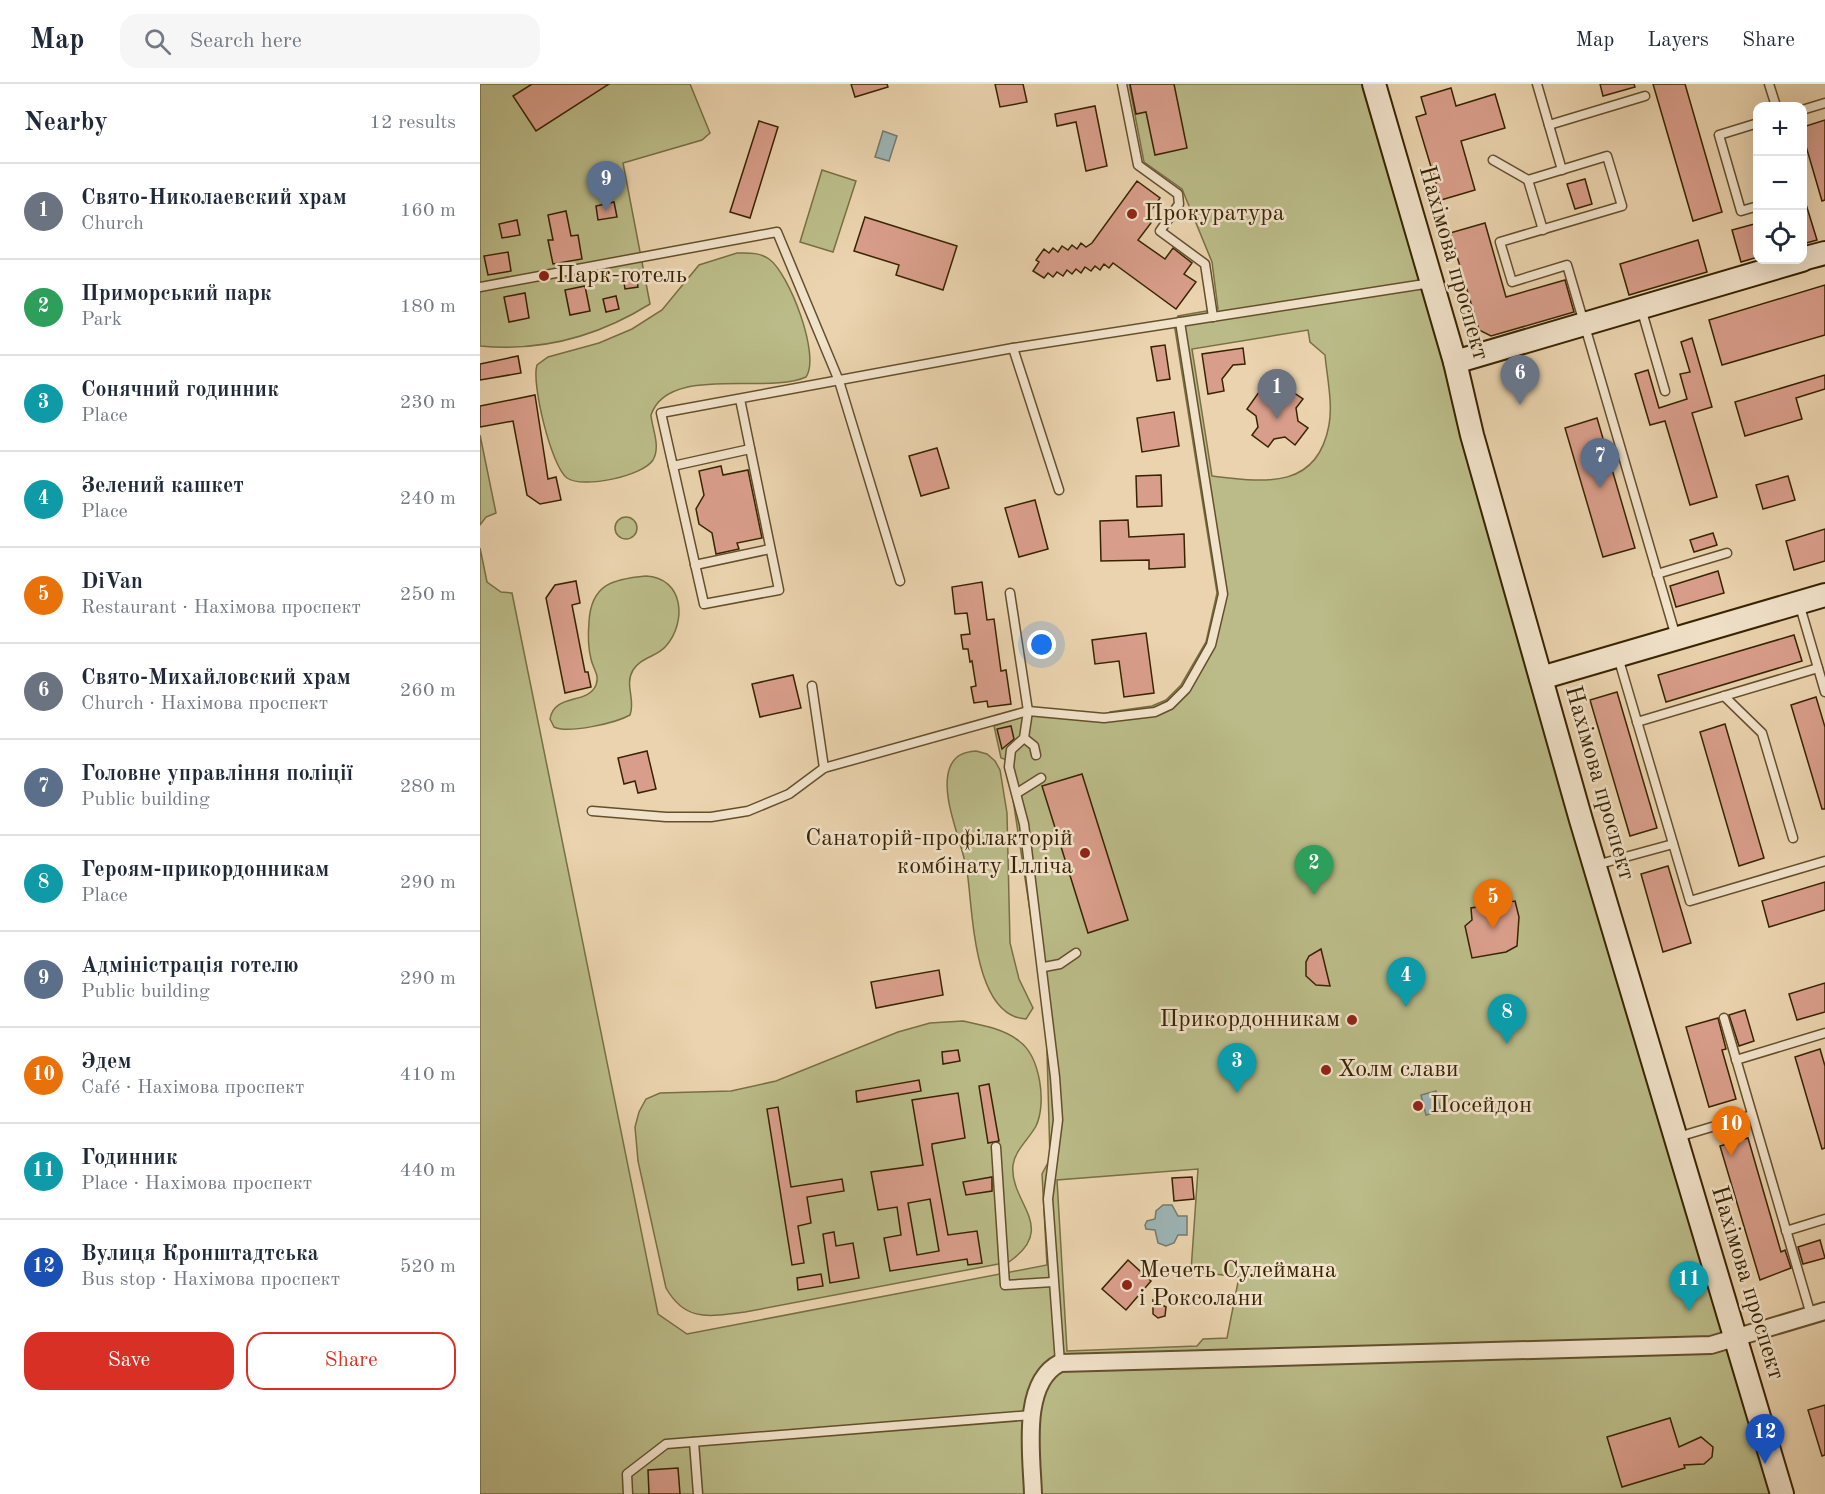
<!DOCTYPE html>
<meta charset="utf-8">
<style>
:root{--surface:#fff;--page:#f6f6f7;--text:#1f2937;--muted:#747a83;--line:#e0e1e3;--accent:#d93025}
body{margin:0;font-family:"Old Standard TT",serif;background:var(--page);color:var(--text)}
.controls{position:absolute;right:18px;top:18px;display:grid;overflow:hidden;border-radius:12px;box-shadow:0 6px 24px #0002}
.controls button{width:54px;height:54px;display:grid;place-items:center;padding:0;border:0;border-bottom:2px solid var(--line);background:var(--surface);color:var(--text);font:30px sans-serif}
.you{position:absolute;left:562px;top:561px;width:21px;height:21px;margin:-15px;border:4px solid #fff;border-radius:50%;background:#1a73e8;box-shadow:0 0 0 9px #1a73e833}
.badge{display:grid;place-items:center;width:39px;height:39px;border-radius:50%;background:var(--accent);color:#fff;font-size:20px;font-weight:700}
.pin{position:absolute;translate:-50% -50px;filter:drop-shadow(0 2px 3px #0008)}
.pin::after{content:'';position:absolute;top:32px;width:21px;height:18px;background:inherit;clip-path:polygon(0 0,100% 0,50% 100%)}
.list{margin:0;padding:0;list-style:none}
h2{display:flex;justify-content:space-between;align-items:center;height:78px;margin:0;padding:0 24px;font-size:26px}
h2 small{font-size:20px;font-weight:400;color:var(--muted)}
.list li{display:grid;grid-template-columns:39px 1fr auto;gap:18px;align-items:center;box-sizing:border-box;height:96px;padding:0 24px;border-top:2px solid var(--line)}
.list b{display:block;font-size:22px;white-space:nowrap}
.list p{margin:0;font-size:20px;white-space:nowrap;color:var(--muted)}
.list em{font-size:20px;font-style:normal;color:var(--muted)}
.actions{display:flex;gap:12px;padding:18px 24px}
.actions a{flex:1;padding:14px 0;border:2px solid var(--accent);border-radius:18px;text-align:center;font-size:21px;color:var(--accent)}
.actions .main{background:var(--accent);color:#fff}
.icon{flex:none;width:33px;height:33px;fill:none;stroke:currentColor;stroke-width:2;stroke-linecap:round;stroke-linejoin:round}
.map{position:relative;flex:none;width:1345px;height:1410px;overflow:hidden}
header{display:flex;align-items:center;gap:36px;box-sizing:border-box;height:84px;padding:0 30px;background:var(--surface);border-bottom:2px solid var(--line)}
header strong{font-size:28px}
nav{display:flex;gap:33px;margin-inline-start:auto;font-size:21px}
.search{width:420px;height:54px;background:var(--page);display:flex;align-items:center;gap:15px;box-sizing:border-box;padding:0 21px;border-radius:18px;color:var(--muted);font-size:22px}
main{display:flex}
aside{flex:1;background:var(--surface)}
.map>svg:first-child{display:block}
.green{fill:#babb88;stroke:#796f44;stroke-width:1.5;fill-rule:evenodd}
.water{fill:#9db5b6;stroke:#757b6e;stroke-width:1.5}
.building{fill:#d99e8b;stroke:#382301;stroke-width:1.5;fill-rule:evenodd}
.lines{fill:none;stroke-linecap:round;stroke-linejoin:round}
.service-casing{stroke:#644f2c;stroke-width:11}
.minor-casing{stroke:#644f2c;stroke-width:20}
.secondary-casing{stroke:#382301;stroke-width:26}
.service{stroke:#f1e2ca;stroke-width:8}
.minor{stroke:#f1e2ca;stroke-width:16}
.secondary{stroke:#f1e2ca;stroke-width:22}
.poi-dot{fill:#8f2418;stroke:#f1e2ca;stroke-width:2}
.labels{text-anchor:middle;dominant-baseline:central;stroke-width:5;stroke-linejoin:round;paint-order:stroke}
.poi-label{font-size:24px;fill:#382301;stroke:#f1e2ca;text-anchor:start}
.street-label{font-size:24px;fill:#382301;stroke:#f1e2ca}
</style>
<header>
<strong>Map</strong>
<div class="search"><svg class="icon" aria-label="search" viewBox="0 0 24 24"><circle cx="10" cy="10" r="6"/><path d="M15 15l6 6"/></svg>Search here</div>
<nav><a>Map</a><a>Layers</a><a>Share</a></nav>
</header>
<main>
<aside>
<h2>Nearby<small>12 results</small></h2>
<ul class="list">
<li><span class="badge" style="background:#6b7280">1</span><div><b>Свято-Николаевский храм</b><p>Church</p></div><em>160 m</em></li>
<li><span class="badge" style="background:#2e9e5b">2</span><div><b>Приморський парк</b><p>Park</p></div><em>180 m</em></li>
<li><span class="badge" style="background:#0f9aa8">3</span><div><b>Сонячний годинник</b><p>Place</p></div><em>230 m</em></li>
<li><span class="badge" style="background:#0f9aa8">4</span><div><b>Зелений кашкет</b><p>Place</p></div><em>240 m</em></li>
<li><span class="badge" style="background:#e8710a">5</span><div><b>DiVan</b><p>Restaurant · Нахімова проспект</p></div><em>250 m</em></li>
<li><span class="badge" style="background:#6b7280">6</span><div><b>Свято-Михайловский храм</b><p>Church · Нахімова проспект</p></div><em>260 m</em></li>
<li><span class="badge" style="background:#5c6f8a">7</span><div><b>Головне управління поліції</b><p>Public building</p></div><em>280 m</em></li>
<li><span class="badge" style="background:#0f9aa8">8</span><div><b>Героям-прикордонникам</b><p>Place</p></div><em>290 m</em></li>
<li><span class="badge" style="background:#5c6f8a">9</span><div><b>Адміністрація готелю</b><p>Public building</p></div><em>290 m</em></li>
<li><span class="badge" style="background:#e8710a">10</span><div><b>Эдем</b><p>Café · Нахімова проспект</p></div><em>410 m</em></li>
<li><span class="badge" style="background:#0f9aa8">11</span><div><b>Годинник</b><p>Place · Нахімова проспект</p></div><em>440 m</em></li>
<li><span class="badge" style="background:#1a4fb4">12</span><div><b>Вулиця Кронштадтська</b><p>Bus stop · Нахімова проспект</p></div><em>520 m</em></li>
</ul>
<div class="actions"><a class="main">Save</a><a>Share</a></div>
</aside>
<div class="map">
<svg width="1345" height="1410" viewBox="0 0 1345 1410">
<rect width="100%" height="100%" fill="#ead3ae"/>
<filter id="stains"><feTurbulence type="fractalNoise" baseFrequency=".00333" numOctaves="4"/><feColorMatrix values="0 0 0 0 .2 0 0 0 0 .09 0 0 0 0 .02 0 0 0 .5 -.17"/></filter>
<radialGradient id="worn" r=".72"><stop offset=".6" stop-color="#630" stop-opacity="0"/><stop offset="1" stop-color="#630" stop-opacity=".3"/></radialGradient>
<!-- green -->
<g class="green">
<path d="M0,0H210L230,49L222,56L143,79L170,220C117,253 62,268 0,262Z"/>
<path d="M649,0H889L1300,1410H0V464L7,498L21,508L32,509L178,1230L207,1250L567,1181L562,1090L570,1075L566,932L527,676L521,674L514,642L549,630L624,636L630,628L672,622L686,616L701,601L726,558L737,509L694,239L698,232L738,225L732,178L702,105L664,78ZM828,246L830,258L845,271C847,293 853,320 849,341C837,407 783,398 732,392L712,265ZM718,1085L711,1187L759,1193L747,1254L723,1255L717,1262L587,1267L577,1096Z"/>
<path d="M342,86L376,97L353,168L320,158Z"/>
<path d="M257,169C268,169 279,168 289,175C309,189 341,272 326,293C287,311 188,280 171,331C172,345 181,362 173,376C163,392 103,405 87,394C71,382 51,298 57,281L68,273L119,259L152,245L182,226L219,181Z"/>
<path d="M0,351L16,429L6,433L0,441Z"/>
<circle cx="146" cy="444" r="11"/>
<path d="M166,492C204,494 207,538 186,562C177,573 161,573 153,586C144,601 156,616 150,631C136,639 88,650 74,643L70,635C74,609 108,621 116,601C120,591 113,585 111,575C108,563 108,549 109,538C111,500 133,495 166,492Z"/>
<path d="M496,667L507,670L515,677L520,686L527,729L530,859L539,895L553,924L546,935C492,932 493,823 487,787C482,757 459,711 470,683C475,671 484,668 496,667Z"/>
<path d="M483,937C502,941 524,945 539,957C560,972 567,1019 556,1042C549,1055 535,1066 533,1081C529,1119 579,1143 529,1178L265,1228C230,1232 206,1239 186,1204L158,1077L155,1043L159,1028L166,1015L180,1009L251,1007L296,997L418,948L450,939Z"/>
</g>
<!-- water -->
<g class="water">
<path d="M403,47L417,52L409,77L395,73Z"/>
<path d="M956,1007L961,1027L946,1031L941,1011Z"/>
<path d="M683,1121H692L698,1132H707V1151H698L694,1159L686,1162L678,1159L675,1146L666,1145L665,1141L667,1137L675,1135L676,1127Z"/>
</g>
<!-- building -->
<g class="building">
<path d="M52,0H129L56,47L33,12Z"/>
<path d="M371,0H407L408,3L375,13Z"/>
<path d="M515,0H543L547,18L520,23Z"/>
<path d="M650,0H694L707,64L675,71L666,28L656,30Z"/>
<path d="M1120,0H1154L1155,3L1123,12Z"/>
<path d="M1173,0H1205L1242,128L1213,137Z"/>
<path d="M971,4L976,22L1015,10L1025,44L981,57L995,106L961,116L936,33L946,30L941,13Z"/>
<path d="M615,22L627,82L606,87L596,38L577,42L575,30Z"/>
<path d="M1345,36V116L1342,117L1323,52V43Z"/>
<path d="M279,37L298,43L270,134L250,128Z"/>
<path d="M1105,95L1112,120L1095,125L1087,100Z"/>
<path d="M657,97L680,114L665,135L671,139L658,156L685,175L693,164L712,179L704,190L716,198L696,225L633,179L629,184L624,180L620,186L615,182L611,187L605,183L601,189L596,185L592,190L587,186L583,192L577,188L573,193L568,189L564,194L553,187L559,178L556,176L564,165L569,169L573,164L578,168L582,162L588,166L592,161L597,165L601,159L606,163L612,159Z"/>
<path d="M1323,117H1325L1337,156L1323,160Z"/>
<path d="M134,118L137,133L118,136L116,122Z"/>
<path d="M86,127L91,152L98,151L102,175L73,180L68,156H73L68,131Z"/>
<path d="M385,133L477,162L463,206L416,191L419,181L374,167Z"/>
<path d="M37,136L40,151L22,154L19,140Z"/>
<path d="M1005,139L1026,213L1085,196L1094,228L1011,252L999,246L970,149Z"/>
<path d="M1278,139V173L1261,178L1252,146Z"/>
<path d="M1218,156L1227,188L1149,211L1140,180Z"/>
<path d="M28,168L31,187L8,191L4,172Z"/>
<path d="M156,190L158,203L145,205L143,192Z"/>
<path d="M1345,201V251L1242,281L1229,236Z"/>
<path d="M105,202L110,227L90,231L85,206Z"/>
<path d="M45,209L49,234L29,238L24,213Z"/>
<path d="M136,212L139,225L126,228L123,215Z"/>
<path d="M1212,254L1232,323L1212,329L1237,413L1210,421L1185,337L1170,341L1155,290L1168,286L1179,324L1207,315L1200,290L1210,288L1201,258Z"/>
<path d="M685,261L690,295L677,297L671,263Z"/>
<path d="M763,264L765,280L753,281L742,295L744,307L728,310L722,270Z"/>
<path d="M38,272L41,289L0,296V280Z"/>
<path d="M1345,291V305L1316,314L1322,335L1265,352L1255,318Z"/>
<path d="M807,304L823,315L816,324L818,337L828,344L815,361L805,353L794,355L788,363L772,351L778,343L776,332L767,325L779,308L788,315L801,313Z"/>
<path d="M55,311L68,395L76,393L81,416L60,420L47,411L33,337L0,343V322Z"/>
<path d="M694,328L699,362L662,368L657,334Z"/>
<path d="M1117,334L1155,464L1123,473L1085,344Z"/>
<path d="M457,364L469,404L441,412L429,372Z"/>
<path d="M241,382L243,391L268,386L282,454L257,459L259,465L236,470L232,449L219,440L216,425L224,411L219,387Z"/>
<path d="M681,391L682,422L657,423L656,392Z"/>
<path d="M1308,392L1315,416L1283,425L1276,401Z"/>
<path d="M555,416L568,465L539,473L525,424Z"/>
<path d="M648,436L649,453L704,450L705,483L669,485V476L621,477L620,437Z"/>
<path d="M1345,445V477L1314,486L1306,457Z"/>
<path d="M1233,449L1237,461L1214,468L1210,456Z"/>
<path d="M1238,487L1244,509L1196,523L1190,502Z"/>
<path d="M96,497L100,519L92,521L105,588H108L111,603L85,609L66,514L75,501Z"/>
<path d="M502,498L507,536L514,535L521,587L526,586L531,620L508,623L507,617L494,619L491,603L496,602L492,577L490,578L488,565H483L481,551L490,550L487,529L475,530L472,503Z"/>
<path d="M666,549L674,609L644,613L639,577L615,580L612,556Z"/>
<path d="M1314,551L1322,577L1186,618L1178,591Z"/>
<path d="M313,591L321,624L280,633L272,600Z"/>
<path d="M1137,608L1177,744L1150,752L1110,616Z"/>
<path d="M1336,613L1345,643V725H1342L1311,621Z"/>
<path d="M1245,640L1284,774L1259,782L1220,648Z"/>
<path d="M531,642L534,655L522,665L517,645Z"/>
<path d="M167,667L176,705L158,709L155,697L144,700L138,674Z"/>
<path d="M602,690L648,836L608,849L562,702Z"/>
<path d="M1188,782L1211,859L1183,868L1161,790Z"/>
<path d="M1345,798V826L1289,843L1282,817Z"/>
<path d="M1035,817L1039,833L1037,862L1026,868L992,874L985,842L992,836L991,824Z"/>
<path d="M841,865L850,902L836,901L826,892V878L829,872Z"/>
<path d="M459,886L463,911L396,924L391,898Z"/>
<path d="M1345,899V928L1317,936L1309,910Z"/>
<path d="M1265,926L1274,957L1259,962L1249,931Z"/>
<path d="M1238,934L1246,965L1242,966L1256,1015L1229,1023L1206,943Z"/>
<path d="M1340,965L1345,982V1064L1342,1065L1315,973Z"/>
<path d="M478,966L480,977L463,980L462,968Z"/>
<path d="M439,996L441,1007L377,1018L376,1007Z"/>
<path d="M509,1000L519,1057L508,1059L499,1002Z"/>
<path d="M478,1009L485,1054L452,1060V1063L468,1151L497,1147L502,1179L488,1181L487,1175L410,1187L404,1154L421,1151L417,1123L398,1126L391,1088L443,1081L432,1016ZM450,1115L459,1167L437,1171L428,1119Z"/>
<path d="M298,1023L311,1103L362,1095L364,1107L327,1113L331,1139L318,1142L324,1179L312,1181L287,1025Z"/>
<path d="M1268,1054L1301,1168L1305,1166L1311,1184L1280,1196L1240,1062Z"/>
<path d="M512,1093V1107L486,1111L483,1098Z"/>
<path d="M712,1093L714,1115L694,1117L692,1094Z"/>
<path d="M354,1148L356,1162L373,1159L379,1194L350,1199L343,1150Z"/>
<path d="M1340,1156L1345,1174L1323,1180L1318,1163Z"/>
<path d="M648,1176L671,1197L646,1226L622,1205Z"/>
<path d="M341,1190L343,1202L318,1206L317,1194Z"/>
<path d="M673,1216L686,1223L685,1232L678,1234L673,1230Z"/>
<path d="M1345,1321V1371L1342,1372L1328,1326Z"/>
<path d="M1190,1334L1199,1363L1221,1353L1233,1363L1232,1373L1224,1380L1204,1381L1205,1384L1142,1403L1127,1353Z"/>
<path d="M198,1384L200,1410H169L168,1386Z"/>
</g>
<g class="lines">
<defs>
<g id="service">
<path d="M642,0L658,81L698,110L699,120L680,147L725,180L733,233"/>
<path d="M1057,0L1082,86"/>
<path d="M1289,0L1296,22"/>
<path d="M1322,26L1345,19"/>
<path d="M1278,39L1239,51L1261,127L1278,122"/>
<path d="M1069,41L1165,12"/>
<path d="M1013,76L1048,96L1063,146"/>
<path d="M1048,96L1127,72L1142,122L1020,158L1032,198L1087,181L1196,553"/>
<path d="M0,203L297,148L359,297L420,497"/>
<path d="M1161,224L1185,307"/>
<path d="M533,264L579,406"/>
<path d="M260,315L299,506L224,520L181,329L533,264L951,199"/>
<path d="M193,382L270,365"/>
<path d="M215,481L290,465"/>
<path d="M1177,490L1247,469"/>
<path d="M530,509L548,627L544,654L531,666L529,683L544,740L575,993L578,1036L568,1115L580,1279"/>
<path d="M1319,519L1345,608"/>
<path d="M1138,573L1210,817L1345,777"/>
<path d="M332,602L344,684"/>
<path d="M1244,612L1282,649L1313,754"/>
<path d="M1157,638L1338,584"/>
<path d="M544,654L554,662L556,671"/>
<path d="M537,709L561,694"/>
<path d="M112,727L186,733H231L268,727L309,710L344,684L548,627L624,634L675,628L690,621L706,605L731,561L743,510L700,238"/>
<path d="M1116,781L1193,760"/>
<path d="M564,883L580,880L596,869"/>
<path d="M1244,934L1331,1231"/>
<path d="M1256,976L1345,949"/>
<path d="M1198,1053L1272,1031"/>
<path d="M516,1063L525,1201L573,1198"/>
<path d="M1306,1147L1345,1135"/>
<path d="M214,1358L218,1410"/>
<path d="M148,1410L147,1390L186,1360L552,1331"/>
</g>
<path id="minor" d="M553,1410C552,1373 540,1299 580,1279L1231,1261L1345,1227"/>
<g id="secondary">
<path d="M894,0L975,278L992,351L1101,736L1302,1410"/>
<path d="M1322,175L1345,169"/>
<path d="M975,278L1322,176"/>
<path d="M1061,594L1345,511"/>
</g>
</defs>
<!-- service casing -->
<use href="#service" class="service-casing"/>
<!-- minor casing -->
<use href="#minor" class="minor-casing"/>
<!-- secondary casing -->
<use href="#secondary" class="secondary-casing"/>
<!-- service -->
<use href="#service" class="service"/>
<!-- minor -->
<use href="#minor" class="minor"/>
<!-- secondary -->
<use href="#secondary" class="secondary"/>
</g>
<!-- markers -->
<g class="poi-dot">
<circle cx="652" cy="130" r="6"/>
<circle cx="64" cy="192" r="6"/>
<circle cx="605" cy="769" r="6"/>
<circle cx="872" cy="936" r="6"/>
<circle cx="846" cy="986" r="6"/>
<circle cx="938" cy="1022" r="6"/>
<circle cx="647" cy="1201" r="6"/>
</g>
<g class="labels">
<!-- poi labels -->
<g class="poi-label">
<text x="664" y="130">Прокуратура</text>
<text x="76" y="192">Парк-готель</text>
<text x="593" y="755" text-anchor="end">Санаторій-профілакторій<tspan x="593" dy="28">комбінату Ілліча</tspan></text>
<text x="860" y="936" text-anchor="end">Прикордонникам</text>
<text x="858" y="986">Холм слави</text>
<text x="950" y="1022">Посейдон</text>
<text x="659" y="1187">Мечеть Сулеймана<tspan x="659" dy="28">і Роксолани</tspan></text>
</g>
<!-- street labels -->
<g class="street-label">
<text transform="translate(973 179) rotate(74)">Нахімова проспект</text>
<text transform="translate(1119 699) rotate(74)">Нахімова проспект</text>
<text transform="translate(1267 1199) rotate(73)">Нахімова проспект</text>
</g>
</g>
<rect width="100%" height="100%" filter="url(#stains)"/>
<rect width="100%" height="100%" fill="url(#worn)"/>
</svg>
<div class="controls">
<button>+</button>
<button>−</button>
<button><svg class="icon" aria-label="locate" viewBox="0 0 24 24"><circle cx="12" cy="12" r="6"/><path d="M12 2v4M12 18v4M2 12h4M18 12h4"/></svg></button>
</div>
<div class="you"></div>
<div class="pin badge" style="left:797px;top:335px;background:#6b7280">1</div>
<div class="pin badge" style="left:834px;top:811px;background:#2e9e5b">2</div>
<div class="pin badge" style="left:757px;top:1009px;background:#0f9aa8">3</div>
<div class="pin badge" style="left:926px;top:923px;background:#0f9aa8">4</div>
<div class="pin badge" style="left:1013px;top:845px;background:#e8710a">5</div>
<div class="pin badge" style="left:1040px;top:321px;background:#6b7280">6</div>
<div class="pin badge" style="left:1120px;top:404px;background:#5c6f8a">7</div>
<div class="pin badge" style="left:1027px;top:960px;background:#0f9aa8">8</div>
<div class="pin badge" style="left:126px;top:127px;background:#5c6f8a">9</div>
<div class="pin badge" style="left:1251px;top:1072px;background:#e8710a">10</div>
<div class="pin badge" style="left:1209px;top:1227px;background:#0f9aa8">11</div>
<div class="pin badge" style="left:1285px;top:1380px;background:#1a4fb4">12</div>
</div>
</main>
